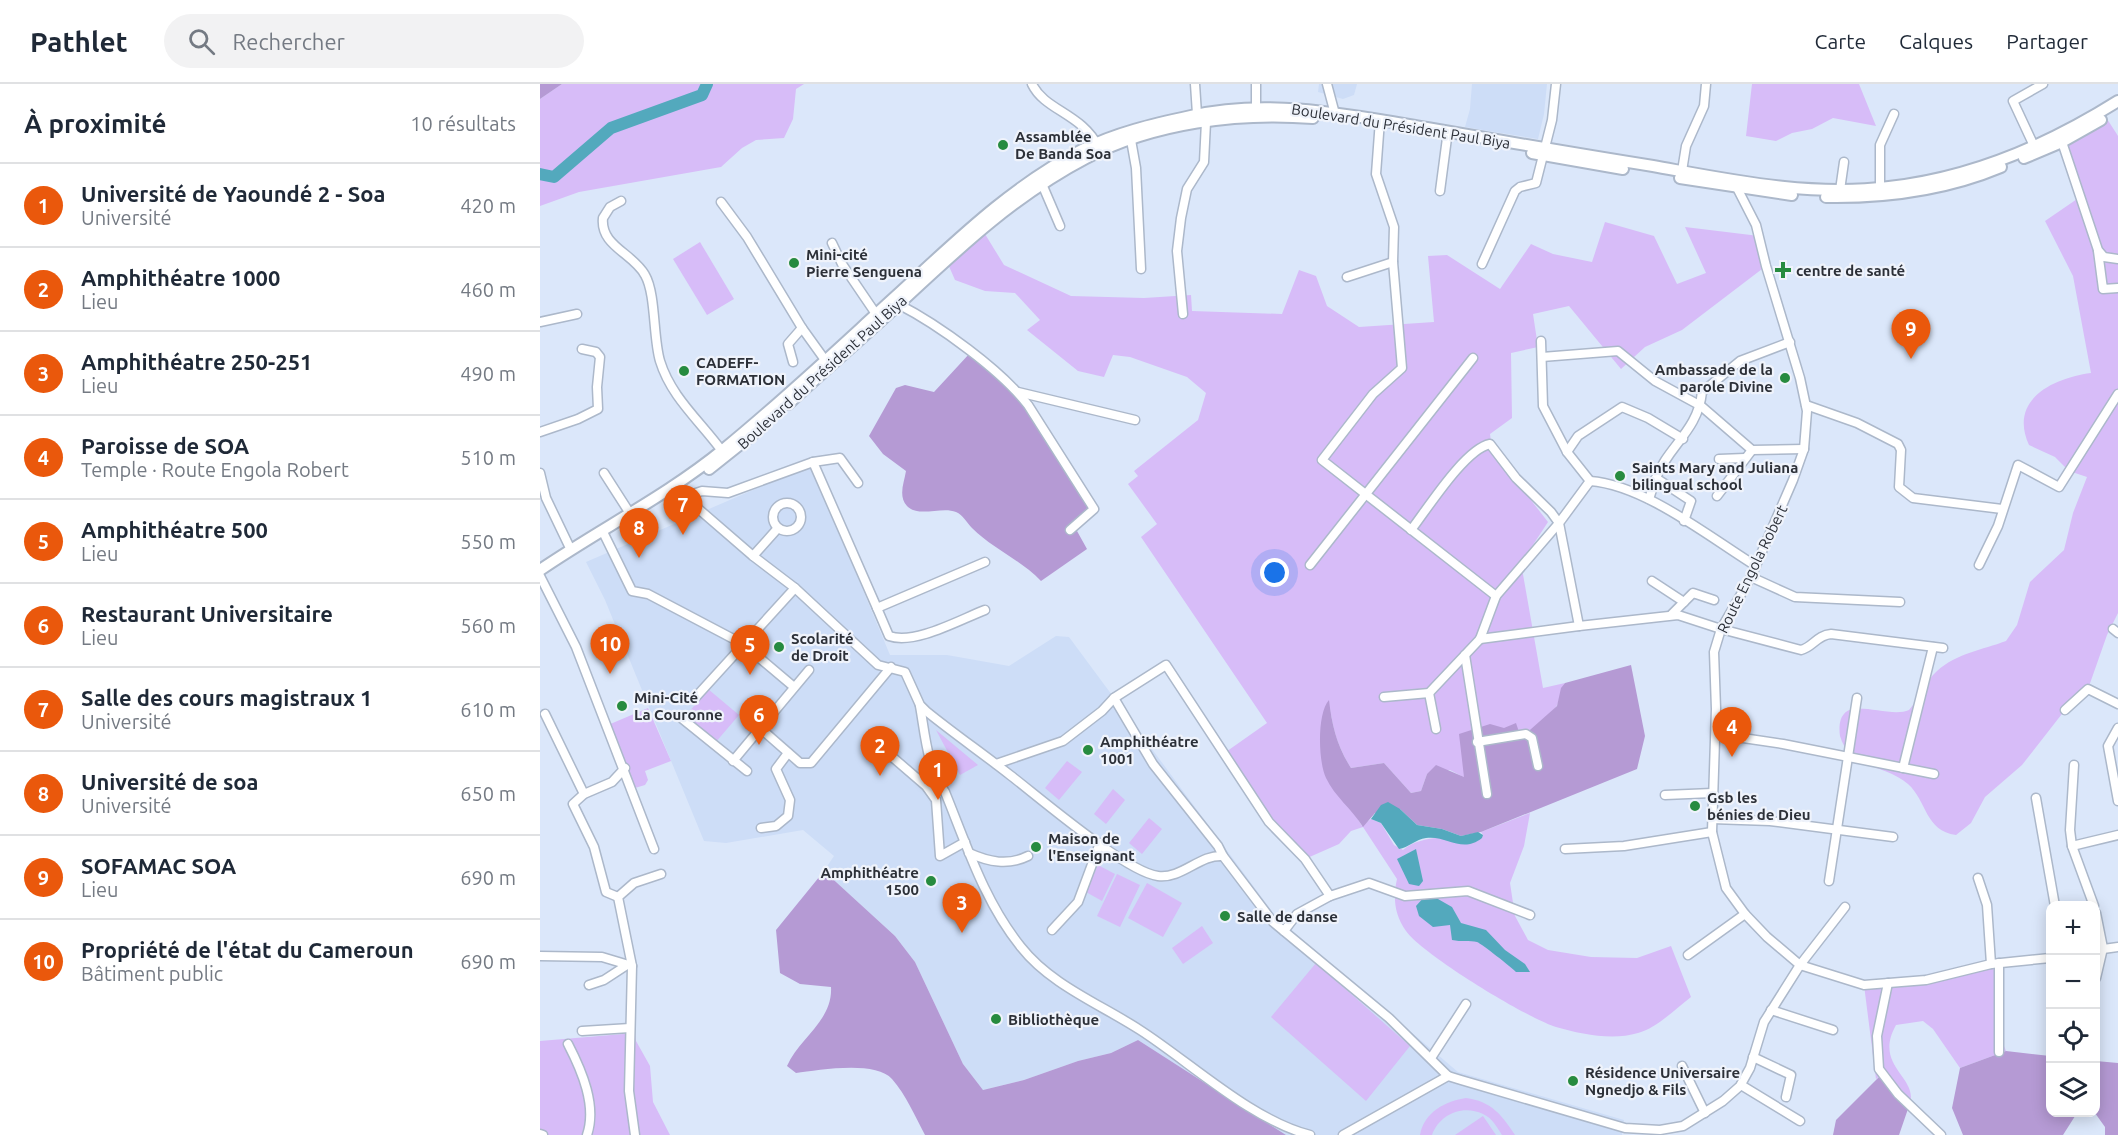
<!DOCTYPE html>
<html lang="fr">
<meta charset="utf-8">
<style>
:root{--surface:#fff;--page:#f2f2f3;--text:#1f2937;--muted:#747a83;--line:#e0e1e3;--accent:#ea580c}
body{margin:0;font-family:Ubuntu,sans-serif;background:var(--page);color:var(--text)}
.controls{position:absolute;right:18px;bottom:18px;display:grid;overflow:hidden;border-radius:12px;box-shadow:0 3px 15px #0003}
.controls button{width:54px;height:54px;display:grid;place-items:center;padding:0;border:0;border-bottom:2px solid var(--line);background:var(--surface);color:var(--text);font:30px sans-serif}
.you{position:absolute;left:735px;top:489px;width:21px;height:21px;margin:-15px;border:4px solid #fff;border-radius:50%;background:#1a73e8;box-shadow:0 0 0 9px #1a73e833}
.badge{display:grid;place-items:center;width:39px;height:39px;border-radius:50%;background:var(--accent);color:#fff;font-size:20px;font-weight:700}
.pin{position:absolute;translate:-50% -50px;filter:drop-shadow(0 2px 3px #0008)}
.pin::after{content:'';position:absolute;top:32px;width:21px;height:18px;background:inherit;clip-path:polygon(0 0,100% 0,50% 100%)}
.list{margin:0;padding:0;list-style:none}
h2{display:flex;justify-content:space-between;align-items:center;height:78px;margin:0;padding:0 24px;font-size:26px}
h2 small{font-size:20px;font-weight:400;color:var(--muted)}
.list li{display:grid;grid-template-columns:39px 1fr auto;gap:18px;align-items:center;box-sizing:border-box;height:84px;padding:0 24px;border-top:2px solid var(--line)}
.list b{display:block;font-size:22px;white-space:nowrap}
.list p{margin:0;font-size:20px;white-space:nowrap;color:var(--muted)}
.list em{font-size:20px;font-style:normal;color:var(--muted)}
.icon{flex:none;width:33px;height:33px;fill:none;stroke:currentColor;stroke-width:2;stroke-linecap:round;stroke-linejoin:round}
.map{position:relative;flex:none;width:1578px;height:1051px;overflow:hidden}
header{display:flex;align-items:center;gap:36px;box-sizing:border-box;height:84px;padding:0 30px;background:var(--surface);border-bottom:2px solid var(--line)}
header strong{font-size:28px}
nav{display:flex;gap:33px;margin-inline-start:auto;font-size:21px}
.search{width:420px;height:54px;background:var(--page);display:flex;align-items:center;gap:15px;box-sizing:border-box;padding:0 21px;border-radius:33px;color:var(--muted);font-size:22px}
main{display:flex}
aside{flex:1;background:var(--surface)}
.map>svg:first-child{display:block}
.built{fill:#cdddf7}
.green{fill:#d7bcf8}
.forest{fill:#b59ad4}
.water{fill:#53a9bd}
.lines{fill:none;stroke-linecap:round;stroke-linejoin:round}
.river{stroke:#53a9bd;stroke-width:12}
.minor-casing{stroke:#acb8ca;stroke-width:11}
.major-casing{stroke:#acb8ca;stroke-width:14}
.minor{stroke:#fff;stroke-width:8}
.major{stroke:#fff;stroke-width:10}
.poi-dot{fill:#278b3f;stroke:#eff3fb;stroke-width:2}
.labels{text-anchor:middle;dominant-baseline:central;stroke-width:4.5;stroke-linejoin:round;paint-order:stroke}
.street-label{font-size:15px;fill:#2c3038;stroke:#eff3fb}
.poi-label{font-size:15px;font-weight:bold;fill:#2c3038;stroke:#eff3fb;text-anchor:start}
</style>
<header>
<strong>Pathlet</strong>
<div class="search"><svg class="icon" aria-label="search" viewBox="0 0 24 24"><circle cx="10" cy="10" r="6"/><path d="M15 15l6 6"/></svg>Rechercher</div>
<nav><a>Carte</a><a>Calques</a><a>Partager</a></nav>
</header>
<main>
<aside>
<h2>À proximité<small>10 résultats</small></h2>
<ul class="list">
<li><span class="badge">1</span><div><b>Université de Yaoundé 2 - Soa</b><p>Université</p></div><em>420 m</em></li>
<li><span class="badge">2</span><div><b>Amphithéatre 1000</b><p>Lieu</p></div><em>460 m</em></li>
<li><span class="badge">3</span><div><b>Amphithéatre 250-251</b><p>Lieu</p></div><em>490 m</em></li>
<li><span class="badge">4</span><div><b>Paroisse de SOA</b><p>Temple · Route Engola Robert</p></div><em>510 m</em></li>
<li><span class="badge">5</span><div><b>Amphithéatre 500</b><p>Lieu</p></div><em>550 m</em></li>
<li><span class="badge">6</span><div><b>Restaurant Universitaire</b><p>Lieu</p></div><em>560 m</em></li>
<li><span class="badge">7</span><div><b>Salle des cours magistraux 1</b><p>Université</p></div><em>610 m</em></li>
<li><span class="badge">8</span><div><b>Université de soa</b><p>Université</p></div><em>650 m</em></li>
<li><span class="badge">9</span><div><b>SOFAMAC SOA</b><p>Lieu</p></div><em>690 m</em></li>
<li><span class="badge">10</span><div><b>Propriété de l'état du Cameroun</b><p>Bâtiment public</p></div><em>690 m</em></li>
</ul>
</aside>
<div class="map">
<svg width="1578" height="1051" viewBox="0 0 1578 1051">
<rect width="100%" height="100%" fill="#dbe7fa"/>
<!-- built -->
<g class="built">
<path d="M779,0H817L814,11L803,15L778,8Z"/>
<path d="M932,0H1007L1004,30L998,55L925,43L930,25Z"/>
<path d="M271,381L350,571H407L469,582L516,552L529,553L737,834L918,988L1084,1036L1082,1051H746L598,956L571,969L538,977L484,996L443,1006L423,980L375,878L355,852L284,787L294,772L263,746L186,759L164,757L65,516L46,478Z"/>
</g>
<!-- green -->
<g class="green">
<path d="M22,0H264L256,5L253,35L244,54L216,56L202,64L181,83L39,108L0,122V15Z"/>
<path d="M1212,0H1319L1336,42L1293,34L1272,45L1252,49L1236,57L1206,52Z"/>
<path d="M1562,27L1578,52V529L1567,551L1548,605L1525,626L1482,681L1445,713L1431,739L1416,751C1385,747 1387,717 1368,700C1347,681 1309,685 1300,652C1299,645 1299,635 1304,630C1314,616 1351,634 1369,626C1380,614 1385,598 1397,587C1417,569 1442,566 1466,557L1477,541L1490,498L1524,466L1533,429L1547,393L1529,387L1515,373L1489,361C1468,315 1514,294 1551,289L1533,192L1505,137L1540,113L1522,58Z"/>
<path d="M437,137L464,181L531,212L604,214L651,211L652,227L742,230L759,186L776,192L787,222L819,243L894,238L888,172L907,171L960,205L991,160L1013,170L1052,178L1065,138L1114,152L1137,200L1166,189L1145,143L1219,152L1226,182L1142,246L1105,263L1081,285L1029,222L993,230L998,263L971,269L972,334L950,350L952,366L1008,438L981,479L1003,604L1025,599C1019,606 1021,618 1015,624C988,652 956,672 925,694L910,686L887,690L881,707L871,709L844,679L811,684C797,662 792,642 789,617L801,715L812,725L822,742L831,735L841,739L854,761L863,766C881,750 919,753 943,751L941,748L990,729L984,762L970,799L975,832L988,856L1008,866L1051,873L1097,874L1131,862L1151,913C1135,925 1117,944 1098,949C1072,957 1041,950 1016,943C987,934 883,871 866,847C854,830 853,813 857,795L823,743L811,747L799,760L765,775L749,761L683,670L727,639L601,453L617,440L588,400L598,392L594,387L658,336L666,309L647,293L590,273L573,271L564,293L538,287L487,246L500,236L475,209L445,207L415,196L408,180Z"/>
<path d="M160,158L194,215L167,231L133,175Z"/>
<path d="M168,605L199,631L175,659L145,633Z"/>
<path d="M108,624L131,677L105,687L108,696L105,701L95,704L79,660L68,641Z"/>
<path d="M396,646L438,681L420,691Z"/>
<path d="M527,677L542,688L519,716L505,704Z"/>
<path d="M573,705L585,716L566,740L554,730Z"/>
<path d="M609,734L622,745L602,770L589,759Z"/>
<path d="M558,781L575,790L562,817L546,808Z"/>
<path d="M577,790L600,801L580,843L557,832Z"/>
<path d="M607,799L642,819L623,853L588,834Z"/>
<path d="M662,842L673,859L643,880L632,864Z"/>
<path d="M776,879L870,962L826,1017L731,933Z"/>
<path d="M1458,880V947L1466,967L1420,984L1393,945L1383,937L1356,941C1333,982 1378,993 1370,1019L1341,991L1336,995L1324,901L1386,896Z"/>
<path d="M95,949L96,957L110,982L113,1018L130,1051H0V957Z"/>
<path d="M926,1014C951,1017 962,1031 975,1051H962C957,1043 952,1034 943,1030C922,1020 899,1031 892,1051H880C884,1028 906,1017 926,1014Z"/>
<path d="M943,1032L956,1051H915Z"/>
</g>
<!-- forest -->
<g class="forest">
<path d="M0,0H22L0,15Z"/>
<path d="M430,269L475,305L554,425L531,447H537L547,465L501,497C481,476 453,465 432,444C427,439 423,431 416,428C402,422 378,434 367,422C358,412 364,399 366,387L343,370L329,352L356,304L365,301L394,308Z"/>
<path d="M1091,581L1105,652L1097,685L941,748L921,752L902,745L877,741L860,725L835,729L823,743C812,725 795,713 786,694C778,677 777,629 789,616C792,642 797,662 811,684L844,679L871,709L881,707L887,690L896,681L924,693L919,650L950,640L964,644L976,639L981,654L1017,622L1021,604L1025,599Z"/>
<path d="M284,787L355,852L375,878L423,980L443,1006L484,996L538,977L571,969L598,956L746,1051H385C375,1032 366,1011 352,995C336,976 278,986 256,989L247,982C259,954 293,937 291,903L260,900L240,889L236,846Z"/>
<path d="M1466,967L1510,972V1028L1537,1029L1523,1051H1423L1412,1024L1420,984Z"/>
<path d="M1556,977L1578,979V1051H1565V1043L1555,1029Z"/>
<path d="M1341,991L1370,1019L1359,1051H1293L1296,1036Z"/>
</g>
<!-- water -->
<g class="water">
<path d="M848,718L860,725L877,741L902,745L921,752L938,748L943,751L942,754C922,770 907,751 886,754C876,755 868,764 859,765L841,739L831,735L841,721Z"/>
<path d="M876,765L883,797L879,802L869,800L857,775Z"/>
<path d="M891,811L912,823L921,839L946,846L965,866L985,880L990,888H976C971,883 942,860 937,858C930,856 921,858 912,856L910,841L893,843L879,832L876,822L885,812Z"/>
</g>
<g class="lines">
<!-- river -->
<path class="river" d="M0,90L14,93L71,44L162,11L167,0"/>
<defs>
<g id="minor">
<path d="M492,0C505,27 542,29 559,64"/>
<path d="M655,0L657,30"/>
<path d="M716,0V25"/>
<path d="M787,0L795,30"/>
<path d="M840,36L836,90L854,143L853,178L862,284L833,310L782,376L956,512"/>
<path d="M591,56L596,84L601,185"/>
<path d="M1522,58L1558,166L1564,173L1578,175"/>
<path d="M1494,62L1473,17L1503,0"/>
<path d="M1142,87L1146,62L1164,22L1166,0"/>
<path d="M1194,98L1216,141L1226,182L1260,294L1267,327L1264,365L1253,396L1211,493L1181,545L1174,568L1176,625L1172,748L1186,804L1205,830L1227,853L1260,881L1324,901L1386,896L1451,880L1510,874"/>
<path d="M502,100L520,142"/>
<path d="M1300,106L1304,78"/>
<path d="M900,107L907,54"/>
<path d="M1340,107V61L1354,30"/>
<path d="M81,117L70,123L63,134C60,162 93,169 105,191C116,210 113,254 120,277C131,313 160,337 182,367"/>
<path d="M181,118L207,153L262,244L285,276"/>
<path d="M292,159L302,180L336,230"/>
<path d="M1558,167L1563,205L1578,204"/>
<path d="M942,180L975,107L980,103L996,99L1012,36L1016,0"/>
<path d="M807,193L853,178"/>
<path d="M358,220C399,241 461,286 488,321L554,425L530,446"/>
<path d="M643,230L637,167L641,134L647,105L664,78L666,38"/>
<path d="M0,238L37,230"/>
<path d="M1001,257L1003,322L1027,368L1050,397L1019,439L1039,542L1138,531L1181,545L1261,566C1273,563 1277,551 1291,550L1403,564"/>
<path d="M1002,273L1078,267L1115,297L1161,322L1212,366L1264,365"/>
<path d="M253,278L248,260L262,244"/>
<path d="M478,308L595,336"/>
<path d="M1266,321L1317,339L1358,360L1361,366L1359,403L1373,414L1462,425"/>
<path d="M0,348L38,335L58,325L57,303L60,273L56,268L42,265"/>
<path d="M1027,368L1038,352L1082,323L1108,334L1143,355"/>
<path d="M1179,375L1205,374"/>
<path d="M273,378L300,374L318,399"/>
<path d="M0,389L6,414L30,464"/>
<path d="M64,389L89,428"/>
<path d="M1050,397C1105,401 1169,453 1216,482"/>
<path d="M132,402L213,472L255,504L338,581L365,588L380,621L386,627C413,649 442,669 470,691C500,714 586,788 618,792C642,795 660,770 683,772L733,838L849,934L908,992L921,996L1085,1044L1120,1046L1143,1042L1183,1017L1200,1002L1210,984L1224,938L1260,881L1305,823"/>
<path d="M1177,412L1212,366"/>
<path d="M144,413L162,407L188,409L273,378L337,524L445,478"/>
<path d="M1109,415L1116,394"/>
<circle cx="247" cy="433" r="14"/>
<path d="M1144,437L1151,417L1116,394C1128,362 1158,347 1162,308L1200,277L1250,258"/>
<path d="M64,450L92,507L108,510L203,560L254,603"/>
<path d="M213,472L238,444"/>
<path d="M770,481L933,274"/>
<path d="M1439,481L1458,442L1478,381L1519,403L1578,310"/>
<path d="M0,492L36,563L114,765"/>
<path d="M1211,493L1255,513L1360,518"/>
<path d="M1112,497L1144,518"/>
<path d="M337,524L349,552C375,561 419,536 445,526"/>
<path d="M1132,530L1153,509L1174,516"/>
<path d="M1573,545L1578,549"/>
<path d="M940,555L1039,542"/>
<path d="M925,571L947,710"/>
<path d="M889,609L896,645"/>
<path d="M844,613L889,609L940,555L956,512L1019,439L1011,428L976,394L950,360C925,365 888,424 871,446"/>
<path d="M574,614L613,680L678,762L683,772"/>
<path d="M154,615L255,504"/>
<path d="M380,622C385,649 387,685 405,708C427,762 444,817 481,863C511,901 560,920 600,946C650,978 711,1036 770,1051"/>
<path d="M1525,626L1548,605L1578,620"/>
<path d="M5,630L44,710"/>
<path d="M140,633L207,687"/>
<path d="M220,644L260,679H271L351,583"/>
<path d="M1578,644L1568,662L1578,717"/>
<path d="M1176,650L1243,660L1394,690"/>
<path d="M937,658L986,650L992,654L998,682"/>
<path d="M343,665L386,702L396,716L400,772L425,758"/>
<path d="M193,677L269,586"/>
<path d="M456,680L523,657L562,627L574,614L626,581L729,738L765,775L790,812L757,830L744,847"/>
<path d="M1534,681L1530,746L1532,762L1554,822"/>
<path d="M1363,684L1393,563"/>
<path d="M1125,711L1172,709"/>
<path d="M1496,714L1515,822"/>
<path d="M1172,735L1230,737L1353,753"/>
<path d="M221,744L236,742L248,732L250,716L236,685L248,669"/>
<path d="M1532,762L1578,751"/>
<path d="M1025,765L1084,762L1172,748"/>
<path d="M429,769C449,778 468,782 488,772"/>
<path d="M1438,794L1447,821L1451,880"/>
<path d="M1289,797L1317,614"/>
<path d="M790,812L829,799L865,812L928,807L990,831"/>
<path d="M78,813L66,808L54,763L33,720L44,710L72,698L85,684"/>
<path d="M1556,829L1563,864L1556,894"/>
<path d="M512,846L538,818L560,759"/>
<path d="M1556,866L1578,863"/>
<path d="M1148,871L1205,830"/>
<path d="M0,872L62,873L92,882"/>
<path d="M1459,879V968"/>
<path d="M1348,899L1337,952L1339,985L1358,1010L1401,1051"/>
<path d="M49,901L64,896L87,881"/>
<path d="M1231,926L1293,946"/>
<path d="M42,947L90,944"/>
<path d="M28,960C42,987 57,1022 47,1051"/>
<path d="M1213,973L1251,991L1246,1013"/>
<path d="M891,974L926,920"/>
<path d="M1142,982L1165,1029"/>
<path d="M1201,1001L1260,1037"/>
<path d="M0,1050L3,1051"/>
<path d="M95,1051L89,1007L92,882L78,813L94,799L121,790"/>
<path d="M803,1051L908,992"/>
</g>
<g id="major">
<path d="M992,69L1083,85"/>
<path d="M1484,74L1522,58L1561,36"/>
<path d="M1140,94L1252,111"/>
<path d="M1286,113C1345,114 1406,106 1461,83"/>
<path d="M248,320C285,286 323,253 360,219C418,165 475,111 546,74C613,39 698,28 773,34"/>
<path d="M169,385L218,346"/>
<path d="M0,486C60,445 128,411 184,365C243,317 299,264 355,213C414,159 470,103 542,66C575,49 614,40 651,32C728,14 810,31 887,44C962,57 1037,70 1113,82C1191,96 1270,113 1349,103C1431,94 1508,61 1578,17"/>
</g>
</defs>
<!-- minor casing -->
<use href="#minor" class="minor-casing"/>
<!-- major casing -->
<use href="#major" class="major-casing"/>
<!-- minor -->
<use href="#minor" class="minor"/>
<!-- major -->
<use href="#major" class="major"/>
</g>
<!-- markers -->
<g class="poi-dot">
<circle cx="463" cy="61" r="6"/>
<circle cx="254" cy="179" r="6"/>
<path d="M1240 177h6v6h6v6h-6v6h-6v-6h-6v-6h6z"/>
<circle cx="144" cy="287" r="6"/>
<circle cx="1245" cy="294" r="6"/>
<circle cx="1080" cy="392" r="6"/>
<circle cx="239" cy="563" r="6"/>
<circle cx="82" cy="622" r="6"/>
<circle cx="548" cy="666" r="6"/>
<circle cx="1155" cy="722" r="6"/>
<circle cx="496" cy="763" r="6"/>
<circle cx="391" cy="797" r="6"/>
<circle cx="685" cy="832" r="6"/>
<circle cx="456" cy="935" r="6"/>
<circle cx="1033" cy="997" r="6"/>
</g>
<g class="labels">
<!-- street labels -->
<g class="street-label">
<text transform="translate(861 42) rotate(9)">Boulevard du Président Paul Biya</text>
<text transform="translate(282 288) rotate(-42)">Boulevard du Président Paul Biya</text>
<text transform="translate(1212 485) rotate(-64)">Route Engola Robert</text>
</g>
<!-- poi labels -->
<g class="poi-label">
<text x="475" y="52">Assamblée<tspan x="475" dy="17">De Banda Soa</tspan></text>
<text x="266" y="170">Mini-cité<tspan x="266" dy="17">Pierre Senguena</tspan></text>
<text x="1256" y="186">centre de santé</text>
<text x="156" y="278">CADEFF-<tspan x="156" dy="17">FORMATION</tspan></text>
<text x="1233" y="285" text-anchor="end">Ambassade de la<tspan x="1233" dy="17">parole Divine</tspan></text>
<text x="1092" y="383">Saints Mary and Juliana<tspan x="1092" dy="17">bilingual school</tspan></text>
<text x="251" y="554">Scolarité<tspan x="251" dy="17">de Droit</tspan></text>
<text x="94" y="613">Mini-Cité<tspan x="94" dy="17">La Couronne</tspan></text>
<text x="560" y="657">Amphithéatre<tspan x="560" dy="17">1001</tspan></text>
<text x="1167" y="713">Gsb les<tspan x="1167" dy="17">bénies de Dieu</tspan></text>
<text x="508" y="754">Maison de<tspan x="508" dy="17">l'Enseignant</tspan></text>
<text x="379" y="788" text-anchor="end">Amphithéatre<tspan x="379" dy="17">1500</tspan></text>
<text x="697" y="832">Salle de danse</text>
<text x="468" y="935">Bibliothèque</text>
<text x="1045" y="988">Résidence Universaire<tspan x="1045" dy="17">Ngnedjo &amp; Fils</tspan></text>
</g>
</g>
</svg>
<div class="controls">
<button>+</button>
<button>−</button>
<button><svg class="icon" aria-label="locate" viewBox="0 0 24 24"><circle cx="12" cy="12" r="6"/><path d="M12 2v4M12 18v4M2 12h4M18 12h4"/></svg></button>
<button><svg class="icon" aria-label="layers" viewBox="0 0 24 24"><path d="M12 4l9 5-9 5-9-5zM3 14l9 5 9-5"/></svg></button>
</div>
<div class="you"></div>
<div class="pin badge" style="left:398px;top:716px">1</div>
<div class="pin badge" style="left:340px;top:692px">2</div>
<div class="pin badge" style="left:422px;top:849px">3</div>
<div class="pin badge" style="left:1192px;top:673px">4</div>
<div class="pin badge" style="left:210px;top:591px">5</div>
<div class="pin badge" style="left:219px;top:661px">6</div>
<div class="pin badge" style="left:143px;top:451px">7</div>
<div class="pin badge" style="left:99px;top:474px">8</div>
<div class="pin badge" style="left:1371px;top:275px">9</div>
<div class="pin badge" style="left:70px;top:590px">10</div>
</div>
</main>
